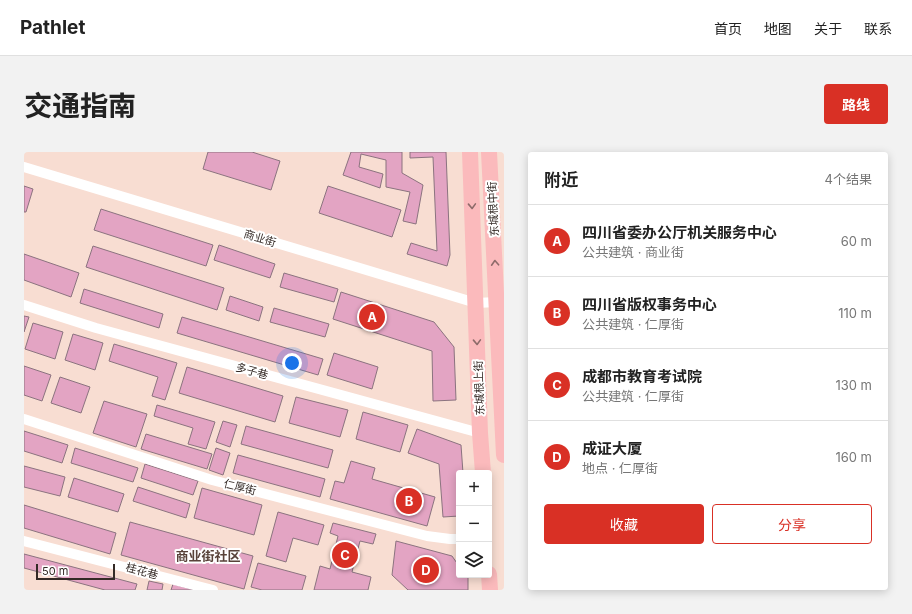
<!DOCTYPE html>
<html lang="zh">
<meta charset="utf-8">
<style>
:root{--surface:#fff;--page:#f2f2f2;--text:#222;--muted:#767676;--line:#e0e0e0;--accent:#d93025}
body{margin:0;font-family:Inter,"Noto Sans SC",sans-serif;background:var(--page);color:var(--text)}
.controls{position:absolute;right:12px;bottom:12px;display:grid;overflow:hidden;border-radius:4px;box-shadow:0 2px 10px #0003}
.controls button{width:36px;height:36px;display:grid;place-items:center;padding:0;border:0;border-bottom:1px solid var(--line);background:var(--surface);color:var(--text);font:20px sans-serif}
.scale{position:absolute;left:12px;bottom:10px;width:79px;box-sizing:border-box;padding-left:4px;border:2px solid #342a26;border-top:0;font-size:11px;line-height:14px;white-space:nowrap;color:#342a26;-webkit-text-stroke:3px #fff;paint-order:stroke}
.you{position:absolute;left:268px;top:211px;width:14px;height:14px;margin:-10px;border:3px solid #fff;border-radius:50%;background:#1a73e8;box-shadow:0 0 0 6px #1a73e833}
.badge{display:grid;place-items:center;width:26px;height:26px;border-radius:50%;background:var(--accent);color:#fff;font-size:13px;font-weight:700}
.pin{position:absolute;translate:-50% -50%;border:2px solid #fff;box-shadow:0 1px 4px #0006}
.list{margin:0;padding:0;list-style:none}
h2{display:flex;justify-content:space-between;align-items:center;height:52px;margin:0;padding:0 16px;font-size:17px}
h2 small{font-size:13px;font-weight:400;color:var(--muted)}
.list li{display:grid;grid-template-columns:26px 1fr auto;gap:12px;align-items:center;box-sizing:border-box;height:72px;padding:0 16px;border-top:1px solid var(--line)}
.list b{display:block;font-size:15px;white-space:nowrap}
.list p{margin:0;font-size:13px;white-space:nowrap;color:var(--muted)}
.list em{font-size:13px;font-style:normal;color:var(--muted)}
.actions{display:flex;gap:8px;padding:12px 16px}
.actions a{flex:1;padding:9px 0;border:1px solid var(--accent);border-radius:4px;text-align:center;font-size:14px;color:var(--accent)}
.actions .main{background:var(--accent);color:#fff}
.icon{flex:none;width:22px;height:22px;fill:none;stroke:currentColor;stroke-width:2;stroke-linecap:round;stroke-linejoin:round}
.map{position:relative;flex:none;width:480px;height:438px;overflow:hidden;border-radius:4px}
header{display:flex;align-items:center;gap:24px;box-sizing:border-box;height:56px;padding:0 20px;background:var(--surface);border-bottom:1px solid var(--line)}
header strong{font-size:19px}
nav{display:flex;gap:22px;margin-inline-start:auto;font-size:14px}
.intro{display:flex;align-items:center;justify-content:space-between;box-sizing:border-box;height:96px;padding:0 24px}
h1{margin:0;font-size:28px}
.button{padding:10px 18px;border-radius:4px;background:var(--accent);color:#fff;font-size:14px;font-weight:700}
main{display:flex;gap:24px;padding:0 24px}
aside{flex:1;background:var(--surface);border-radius:4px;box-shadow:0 2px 10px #0003}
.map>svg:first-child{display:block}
.building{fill:#e3a4c3;stroke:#8b737f}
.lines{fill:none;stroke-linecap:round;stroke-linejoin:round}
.street{stroke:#fff;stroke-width:10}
.primary{stroke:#fbbabc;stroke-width:16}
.oneway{stroke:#8e6b6a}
.labels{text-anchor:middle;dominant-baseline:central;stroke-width:4;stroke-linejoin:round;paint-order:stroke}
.street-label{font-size:11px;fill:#342a26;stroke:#fff}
.quarter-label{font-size:13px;font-weight:bold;fill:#584239;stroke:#fff}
</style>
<header>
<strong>Pathlet</strong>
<nav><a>首页</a><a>地图</a><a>关于</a><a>联系</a></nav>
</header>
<div class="intro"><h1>交通指南</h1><a class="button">路线</a></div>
<main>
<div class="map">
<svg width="480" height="438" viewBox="0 0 480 438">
<rect width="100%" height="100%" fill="#f8ddd2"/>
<!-- building -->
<g class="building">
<path d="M184,0H228L256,9L247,38L179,17Z"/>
<path d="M327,0H378V21L399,33L392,72L379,69L386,40L362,35V8L337,2L335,15L359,22L356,36L319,23Z"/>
<path d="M386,0H422L426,103L423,114L383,102L387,91L413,99L409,5L386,6Z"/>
<path d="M0,34L9,37L2,60H0Z"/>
<path d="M304,34L377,58L368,85L295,61Z"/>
<path d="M77,57L189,93L182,114L70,78Z"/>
<path d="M195,93L251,112L246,126L190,108Z"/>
<path d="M69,94L200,136L193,158L62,115Z"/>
<path d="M0,102L55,121L47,145L0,128Z"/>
<path d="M260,121L314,137L310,150L256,135Z"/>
<path d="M60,137L139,162L135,176L56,151Z"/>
<path d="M317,140L410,170L430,195L432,248L409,249L408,199L309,167Z"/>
<path d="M206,144L239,155L235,169L202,158Z"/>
<path d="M250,156L305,172L301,185L246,170Z"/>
<path d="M0,164L5,165L0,180Z"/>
<path d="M158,165L299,207L294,223L153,181Z"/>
<path d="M9,171L39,180L31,207L1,197Z"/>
<path d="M49,182L79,191L71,218L41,208Z"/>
<path d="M90,192L153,211L141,248L128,244L134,225L85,209Z"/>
<path d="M310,201L354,215L348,237L303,223Z"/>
<path d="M0,214L27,223L18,249L0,243Z"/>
<path d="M163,215L259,244L251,270L155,241Z"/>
<path d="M36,225L66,235L57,261L27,251Z"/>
<path d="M272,245L324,258L316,285L265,271Z"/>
<path d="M80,249L123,262L112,295L69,281Z"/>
<path d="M133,253L191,270L182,297L164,292L169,276L130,264Z"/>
<path d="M339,260L384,273L376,300L332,287Z"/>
<path d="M199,269L213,273L206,295L192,290Z"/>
<path d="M222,274L309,298L304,316L217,292Z"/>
<path d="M393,277L437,293L439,321H435V364L419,365L415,312L384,301Z"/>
<path d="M0,279L44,293L38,311L0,299Z"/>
<path d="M122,282L188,302L183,317L117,297Z"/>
<path d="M51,296L114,316L109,330L47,311Z"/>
<path d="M192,296L206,301L199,323L185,318Z"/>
<path d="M214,303L301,327L296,345L209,321Z"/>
<path d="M327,309L351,316L348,327L411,345L403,374L306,347L311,329L320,331Z"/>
<path d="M121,312L174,329L169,343L117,326Z"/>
<path d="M0,314L41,325L36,344L0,335Z"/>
<path d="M50,326L100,342L94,360L44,345Z"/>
<path d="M114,335L166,352L162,366L109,349Z"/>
<path d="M178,336L238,353L230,383L170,366Z"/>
<path d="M0,353L92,381L86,402L0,376Z"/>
<path d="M254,360L300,373L294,393L269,386L262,410L242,404Z"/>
<path d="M106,370L229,404L220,437L97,403Z"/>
<path d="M309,371L352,382L349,392L336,389L328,420L347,425L344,438H290L296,414L306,417L314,384L306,381Z"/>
<path d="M372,389L428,404L435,414V423H443L444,425V438H384L368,423Z"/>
<path d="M0,402L113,432L111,438H81L0,416Z"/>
<path d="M234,411L282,424L278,438H238L227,435Z"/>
<path d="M125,429L139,432L138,438H123Z"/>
<path d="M149,432L171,438H147Z"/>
</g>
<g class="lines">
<!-- street -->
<g class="street">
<path d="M0,15L452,151L473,150"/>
<path d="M0,153L72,176L456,281"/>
<path d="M0,267L188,328L403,384L426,387H435"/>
<path d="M0,389L189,438"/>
</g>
<!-- primary -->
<g class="primary">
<path d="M446,0L456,281L459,321"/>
<path d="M465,0L480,303"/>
<path d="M465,422L466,438"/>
</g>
</g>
<!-- one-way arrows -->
<defs><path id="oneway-chevron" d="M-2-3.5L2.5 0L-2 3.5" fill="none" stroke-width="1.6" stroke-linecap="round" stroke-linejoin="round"/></defs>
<g class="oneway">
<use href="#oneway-chevron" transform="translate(448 54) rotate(88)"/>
<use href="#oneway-chevron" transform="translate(471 111) rotate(-93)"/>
<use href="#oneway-chevron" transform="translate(453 190) rotate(88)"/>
</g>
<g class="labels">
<!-- street labels -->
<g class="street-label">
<text transform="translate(469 57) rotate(-93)">东城根中街</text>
<text transform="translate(236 86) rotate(17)">商业街</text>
<text transform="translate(228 219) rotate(15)">多子巷</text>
<text transform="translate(455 236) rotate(-92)">东城根上街</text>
<text transform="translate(216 335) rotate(14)">仁厚街</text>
<text transform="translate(118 419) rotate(15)">桂花巷</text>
</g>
<!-- quarter labels -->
<g class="quarter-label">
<text x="184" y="404">商业街社区</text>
</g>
</g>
</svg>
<div class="controls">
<button>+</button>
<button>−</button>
<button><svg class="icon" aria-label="layers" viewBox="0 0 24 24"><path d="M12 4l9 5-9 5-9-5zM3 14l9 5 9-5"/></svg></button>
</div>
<div class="scale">50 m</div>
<div class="you"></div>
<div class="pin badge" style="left:348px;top:165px">A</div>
<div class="pin badge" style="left:385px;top:349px">B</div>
<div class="pin badge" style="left:321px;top:403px">C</div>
<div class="pin badge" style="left:402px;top:418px">D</div>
</div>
<aside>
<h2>附近<small>4个结果</small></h2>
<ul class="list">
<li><span class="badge">A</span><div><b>四川省委办公厅机关服务中心</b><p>公共建筑 · 商业街</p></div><em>60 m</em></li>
<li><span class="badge">B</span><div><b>四川省版权事务中心</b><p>公共建筑 · 仁厚街</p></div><em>110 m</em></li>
<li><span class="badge">C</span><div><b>成都市教育考试院</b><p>公共建筑 · 仁厚街</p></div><em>130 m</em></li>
<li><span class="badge">D</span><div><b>成证大厦</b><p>地点 · 仁厚街</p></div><em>160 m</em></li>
</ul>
<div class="actions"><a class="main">收藏</a><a>分享</a></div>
</aside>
</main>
